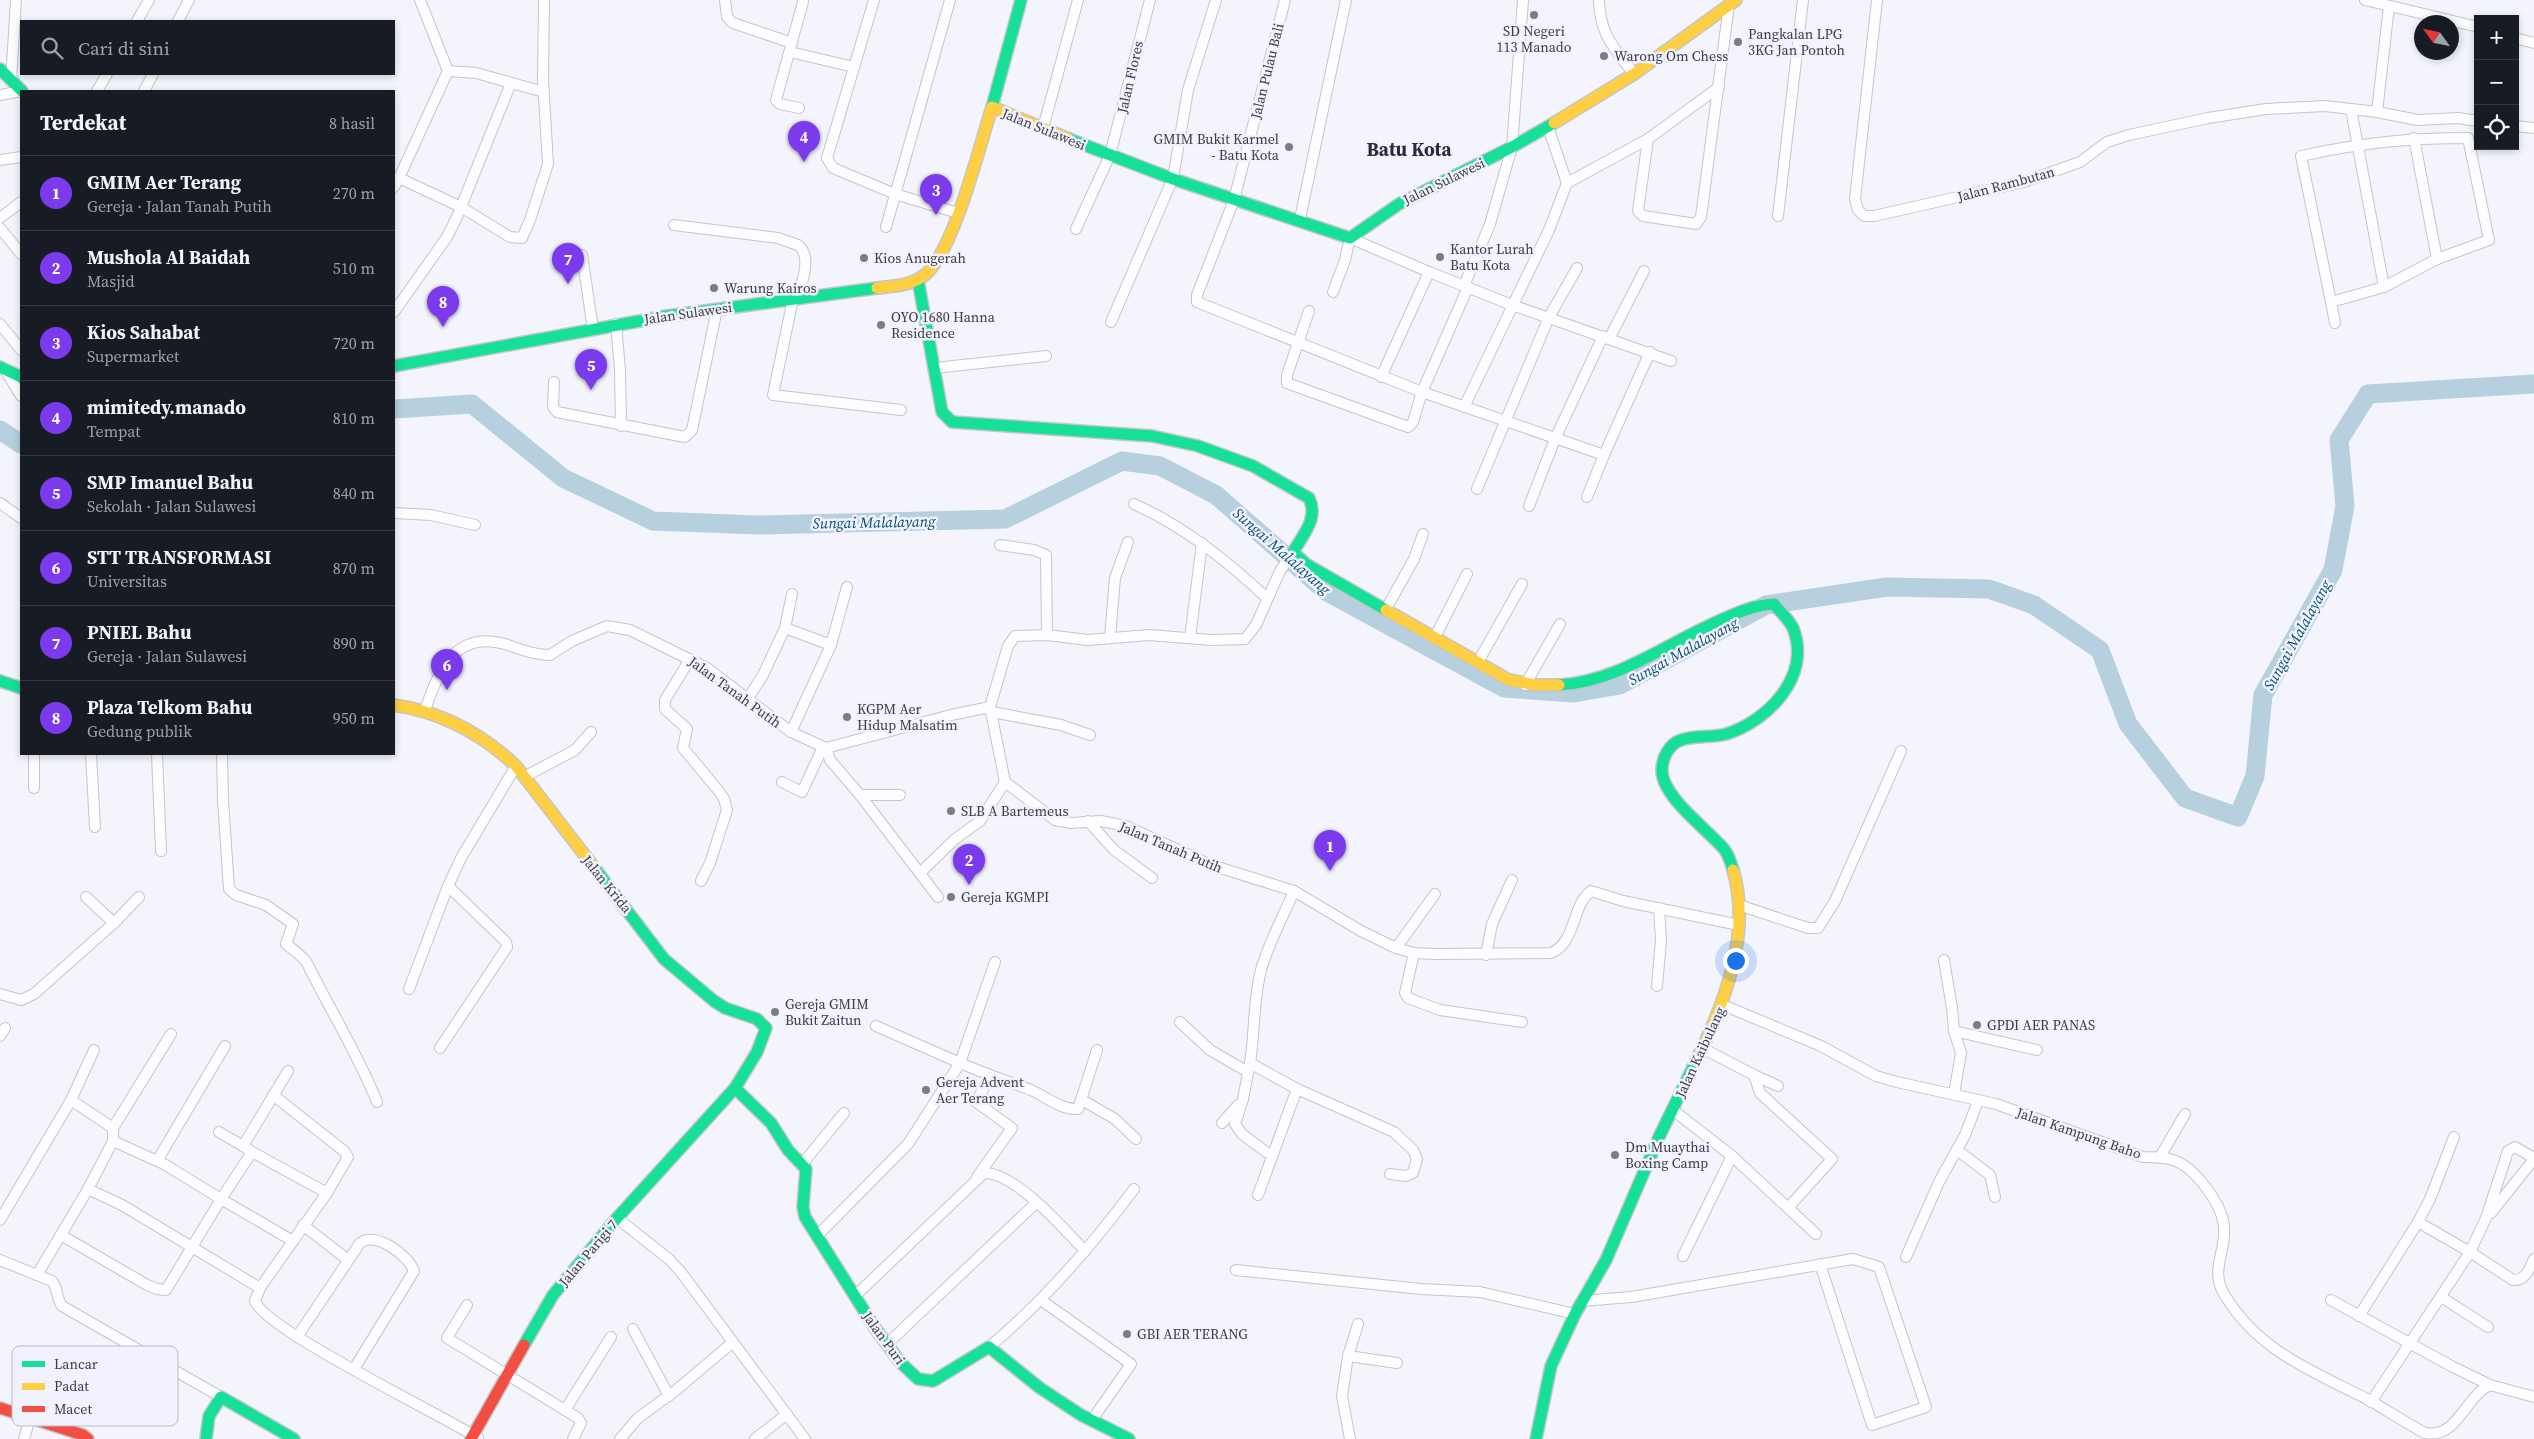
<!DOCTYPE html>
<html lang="id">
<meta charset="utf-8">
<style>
:root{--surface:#171b24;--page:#242831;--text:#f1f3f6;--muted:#9ea1a6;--line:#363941;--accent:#7c3aed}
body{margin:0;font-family:"Source Serif 4",serif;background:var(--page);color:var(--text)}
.controls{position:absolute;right:15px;top:15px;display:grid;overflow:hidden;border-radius:0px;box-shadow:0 2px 8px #0003}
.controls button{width:45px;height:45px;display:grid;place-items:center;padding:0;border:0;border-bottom:1px solid var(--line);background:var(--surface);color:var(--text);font:25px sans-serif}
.compass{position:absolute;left:2414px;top:15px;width:45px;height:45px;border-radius:50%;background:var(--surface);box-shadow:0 2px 8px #0003;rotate:303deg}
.you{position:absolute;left:1735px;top:960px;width:18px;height:18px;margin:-12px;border:4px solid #fff;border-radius:50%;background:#1a73e8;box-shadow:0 0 0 8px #1a73e833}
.badge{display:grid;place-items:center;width:32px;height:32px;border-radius:50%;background:var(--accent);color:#fff;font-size:16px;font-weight:700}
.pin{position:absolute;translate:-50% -41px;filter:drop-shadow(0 1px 2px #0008)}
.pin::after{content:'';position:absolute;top:26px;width:18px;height:15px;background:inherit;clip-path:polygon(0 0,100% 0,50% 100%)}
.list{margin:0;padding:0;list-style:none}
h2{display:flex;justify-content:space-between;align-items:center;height:65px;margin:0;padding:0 20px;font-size:21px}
h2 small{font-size:16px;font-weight:400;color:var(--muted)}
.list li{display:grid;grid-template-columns:32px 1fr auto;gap:15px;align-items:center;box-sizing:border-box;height:75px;padding:0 20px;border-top:1px solid var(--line)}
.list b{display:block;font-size:19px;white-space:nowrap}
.list p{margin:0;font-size:16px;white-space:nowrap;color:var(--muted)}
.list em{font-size:16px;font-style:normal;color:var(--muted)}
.icon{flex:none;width:28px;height:28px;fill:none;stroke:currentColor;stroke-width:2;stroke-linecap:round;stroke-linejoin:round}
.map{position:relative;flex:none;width:2534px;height:1439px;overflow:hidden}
.search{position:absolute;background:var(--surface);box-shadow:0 2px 8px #0003;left:20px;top:20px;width:375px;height:55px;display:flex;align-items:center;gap:12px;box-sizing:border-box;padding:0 18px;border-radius:0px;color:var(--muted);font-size:19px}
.panel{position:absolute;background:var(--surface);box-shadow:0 2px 8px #0003;left:20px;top:90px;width:375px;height:665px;border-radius:0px}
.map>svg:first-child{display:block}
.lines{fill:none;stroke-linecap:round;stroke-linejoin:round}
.river{stroke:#b6d0df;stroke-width:19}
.street-casing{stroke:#c5c5ca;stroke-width:12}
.fast-casing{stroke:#c5c5ca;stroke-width:14}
.slow-casing{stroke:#c5c5ca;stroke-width:14}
.jam-casing{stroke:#c5c5ca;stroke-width:14}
.street{stroke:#fdfdff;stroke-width:10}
.fast{stroke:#16e098;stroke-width:11}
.slow{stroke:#ffcf43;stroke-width:11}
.jam{stroke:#f24e42;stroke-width:11}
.poi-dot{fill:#7c7c83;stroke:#f1f1ff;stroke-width:2}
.labels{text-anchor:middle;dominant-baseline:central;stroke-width:5;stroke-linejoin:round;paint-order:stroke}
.poi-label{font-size:14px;fill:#3c3c42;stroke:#f1f1ff;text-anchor:start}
.street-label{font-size:14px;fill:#3c3c42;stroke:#f1f1ff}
.water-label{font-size:15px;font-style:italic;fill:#034e68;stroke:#f1f1ff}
.district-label{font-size:19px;font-weight:bold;fill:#2b2b35;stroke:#f1f1ff}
.key{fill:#f1f1ff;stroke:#bbbbc6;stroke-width:1}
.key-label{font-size:14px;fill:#3c3c42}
</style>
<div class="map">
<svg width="2534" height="1439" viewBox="0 0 2534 1439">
<rect width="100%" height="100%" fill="#f4f4fc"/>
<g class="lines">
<!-- river -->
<g class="river">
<path d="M394,409L472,404L563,478L653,521L758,525L1005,519L1122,461L1160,466L1216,495L1327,592L1504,688L1574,693L1620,685L1766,605L1887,587L1989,589L2034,605L2100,650L2128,724L2185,798L2238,817L2255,776L2263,695L2333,570L2345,506L2339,440L2368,394L2534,384"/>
<path d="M0,430L21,444"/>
</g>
<defs>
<g id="street">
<path d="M420,0L448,71"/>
<path d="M725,0L727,17L733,23L792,43"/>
<path d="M874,0L827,158L833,168L895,194L958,213"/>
<path d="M1285,0L1234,200L1197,295V302L1422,392L1604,455L1587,497"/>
<path d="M1599,0C1600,35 1614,48 1634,74"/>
<path d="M1877,0L1855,199L1858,210L1864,216H1874L2024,182L2080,162L2107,142L2129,135L2208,118L2266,109L2325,106L2377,112L2418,120L2458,118L2478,121"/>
<path d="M2365,0L2478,27"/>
<path d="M137,21L149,0"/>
<path d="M178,21L189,0"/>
<path d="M2515,38L2534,43"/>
<path d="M790,52L854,67"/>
<path d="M11,81L16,0"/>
<path d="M97,91L107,74"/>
<path d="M144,91L153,74"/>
<path d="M544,92L476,73L448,71L399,178L461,207L510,237L522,238L530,220L548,164L543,80L544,0"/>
<path d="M0,95L21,91"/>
<path d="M799,108L780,104L776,100L803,2"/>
<path d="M2351,109L2384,287"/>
<path d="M2377,112L2389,6"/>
<path d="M2515,126L2534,128"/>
<path d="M1548,127L1567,183"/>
<path d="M1043,128L1078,0"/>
<path d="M2414,138L2437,259"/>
<path d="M1648,139L1638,211L1643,216L1696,224L1701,217L1729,5"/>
<path d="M0,160L21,157"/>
<path d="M394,187L399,178"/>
<path d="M1778,216L1803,0"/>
<path d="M0,218L21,202"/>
<path d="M1300,219L1346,0"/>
<path d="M674,225L778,238L798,245C813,256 801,284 798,298"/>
<path d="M886,227L950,0"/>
<path d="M0,228L21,254"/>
<path d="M1076,229L1110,155L1150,0"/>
<path d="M582,255L593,329"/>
<path d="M1464,286L1490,224L1512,147L1523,0"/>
<path d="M1333,292L1345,260L1350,238L1429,272L1512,305L1671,361"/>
<path d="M793,299L773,395L901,410"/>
<path d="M2331,302L2384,287L2437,259L2489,240L2468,138C2408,138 2360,143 2301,156L2331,302L2335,323"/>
<path d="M1309,311L1287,375V383L1408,427L1413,422L1422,392L1468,287"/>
<path d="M394,312L447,237L457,217L511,83"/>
<path d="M1111,322L1173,178L1188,90L1216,0"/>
<path d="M0,324L21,350"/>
<path d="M616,324L620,370L621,426"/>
<path d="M1609,339L1644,271"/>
<path d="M935,368L1046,356"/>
<path d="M5,370L21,396"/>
<path d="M1381,377L1429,272"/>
<path d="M554,382L553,407L557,412L685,437L692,430L717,309"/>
<path d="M1464,407L1549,230L1567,183L1648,139L1719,87"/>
<path d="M1604,455L1650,352"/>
<path d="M1477,489L1549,317L1577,268"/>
<path d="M0,503L21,518"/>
<path d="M1134,504C1185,527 1227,561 1267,598"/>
<path d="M1529,506L1555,439L1603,336"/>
<path d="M394,513L431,515L475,525"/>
<path d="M1000,545L1034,550L1046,555L1047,635"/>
<path d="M1386,609L1414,559L1423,534"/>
<path d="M785,628L792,594"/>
<path d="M1110,637L1115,578L1128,542"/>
<path d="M1435,637L1467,574"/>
<path d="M1190,638L1202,543"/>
<path d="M831,645L847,587"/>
<path d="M690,659L665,700V709L687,729L683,748L718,790L724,799L727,810L710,863L701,881"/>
<path d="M1478,662L1522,584"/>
<path d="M1525,685L1560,624"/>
<path d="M747,700L763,675L785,628L831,645L791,732"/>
<path d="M990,707L1008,646L1015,636L1047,635L1088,640L1149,635L1212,640L1245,639L1256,625L1280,571L1293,552"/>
<path d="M425,710C439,670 455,630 505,644C521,649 533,655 550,655L572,641L607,626L630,630L707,668L791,732L826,748L830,760L860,795H900"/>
<path d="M992,712L1061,725L1090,735"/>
<path d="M826,748L951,715L990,707L1005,782L1055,820L1071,823L1101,821L1126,826L1211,865L1294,891L1361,931L1396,948L1414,953L1436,954L1551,953C1577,942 1571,906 1591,891L1623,901L1739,925"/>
<path d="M34,754V788"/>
<path d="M91,754L95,827"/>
<path d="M157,754L161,851"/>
<path d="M222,754L223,800L229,889L236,895L266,905L293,924L286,944C292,949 305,957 308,965C330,1010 358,1054 377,1102"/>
<path d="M524,777L575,750L591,732"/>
<path d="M782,782L802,792L823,747"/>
<path d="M860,795L938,897"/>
<path d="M1088,821L1114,850L1152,878"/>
<path d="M920,873L955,839L980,821L1005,782"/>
<path d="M86,897L114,923"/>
<path d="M1739,905L1808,928H1818L1835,901L1901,751"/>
<path d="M1396,948L1435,894"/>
<path d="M1414,953L1405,993L1408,998L1440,1010L1522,1022"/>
<path d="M1486,955L1492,924L1512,880"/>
<path d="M1944,960L1952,1008L1954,1031L1961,1053L1954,1094"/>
<path d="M1657,986L1661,940L1659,908"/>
<path d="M409,989L448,886"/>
<path d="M0,994L21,1000L34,994L114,923L139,897"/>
<path d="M1723,1005L1821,1046L1876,1076L1897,1082L1996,1104L2143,1157C2153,1157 2163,1157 2173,1160C2195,1167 2223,1205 2224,1228C2226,1251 2210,1271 2224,1294C2258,1351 2312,1371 2369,1400C2388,1411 2406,1423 2425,1433C2458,1439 2465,1396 2490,1385"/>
<path d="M1180,1022L1210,1050L1248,1072"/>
<path d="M876,1026L960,1063L995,962"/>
<path d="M1954,1031L2037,1050"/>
<path d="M0,1036L5,1028"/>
<path d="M440,1048L507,947L506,942L448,886L461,858L516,766"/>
<path d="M1250,1063L1243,1099L1235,1124L1242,1134L1266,1152"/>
<path d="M1754,1075L1778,1086"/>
<path d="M1297,1089L1394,1132L1413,1150L1417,1159L1413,1173L1406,1176L1390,1174"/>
<path d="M273,1095L344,1151L348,1157L327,1193L293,1241"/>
<path d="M71,1100L94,1050"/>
<path d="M1082,1100L1115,1119L1136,1139"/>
<path d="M1673,1110L1732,1156L1788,1208L1832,1159L1760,1093L1754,1075L1702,1048"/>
<path d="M1222,1123L1238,1105"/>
<path d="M113,1128L171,1034"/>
<path d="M219,1132L243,1146"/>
<path d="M113,1141L164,1164L221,1199L252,1152L327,1193"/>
<path d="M1957,1150L1990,1175L1995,1197"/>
<path d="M252,1152L243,1146L288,1071"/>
<path d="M2160,1157L2185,1114"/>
<path d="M157,1161L225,1046"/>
<path d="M803,1163L844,1113"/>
<path d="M977,1177L1012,1128L976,1102L990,1076"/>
<path d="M1258,1195L1297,1089L1250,1063C1255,1032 1253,1001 1261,970C1268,944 1283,917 1294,891"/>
<path d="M1788,1208L1816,1234"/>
<path d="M2491,1213L2534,1159"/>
<path d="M617,1218L670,1260L680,1271L805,1439"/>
<path d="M0,1220L71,1100L113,1128V1141L88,1189"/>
<path d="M2418,1222L2470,1252L2513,1280C2526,1281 2529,1269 2534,1259"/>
<path d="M303,1225L348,1260"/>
<path d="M61,1235L147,1285L157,1289L166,1290L221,1199L293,1241L260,1288"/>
<path d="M817,1236L908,1144L960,1063C983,1073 1007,1081 1031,1090C1045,1096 1061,1110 1078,1109L1097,1050"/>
<path d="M1683,1256L1732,1156"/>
<path d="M1906,1257L1939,1182L1965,1135L1978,1101"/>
<path d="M0,1260L52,1281C58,1288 56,1298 62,1306L221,1397"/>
<path d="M1236,1270L1421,1289L1480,1292L1575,1314"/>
<path d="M37,1275L88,1189L122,1205L260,1288L255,1301C264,1329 442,1415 478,1438"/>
<path d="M855,1296L984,1173C1015,1172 1064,1229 1085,1251"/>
<path d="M2441,1297L2488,1327"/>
<path d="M1041,1300L1131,1364L1092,1420"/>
<path d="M2331,1300L2453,1367L2490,1385L2534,1397"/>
<path d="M1582,1301L1631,1297L1853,1259L1879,1267L1926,1407L1872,1425L1820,1264"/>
<path d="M467,1305L447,1338L578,1418L581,1423L573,1439"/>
<path d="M2359,1316L2418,1222L2430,1199L2454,1137"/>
<path d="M633,1329L669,1396"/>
<path d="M297,1337L360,1243C376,1231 408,1255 414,1271L354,1369"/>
<path d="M887,1344L1036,1203"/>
<path d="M989,1347C1044,1301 1091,1247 1134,1189"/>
<path d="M1348,1356L1397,1363"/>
<path d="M2371,1402L2470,1252L2486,1218L2508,1151L2515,1147L2534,1158"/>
<path d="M565,1410L611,1337"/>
<path d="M24,1439L30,1418"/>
<path d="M620,1439L638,1418L675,1391L732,1343"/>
<path d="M755,1439L787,1414"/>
<path d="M1350,1439L1342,1396L1348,1356L1358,1324"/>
</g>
<g id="fast">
<path d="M0,69L22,91"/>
<path d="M992,107L1021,0"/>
<path d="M1069,139L1173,179L1350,238L1399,204L1512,147L1554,123"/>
<path d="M918,280L942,412L952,422L1152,436L1198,446L1253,466L1309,498C1319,518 1303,535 1293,552L1306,564L1386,610"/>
<path d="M394,366L667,316L877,288"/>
<path d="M0,367L21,377"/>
<path d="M0,681L21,688"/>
<path d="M1559,685C1615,682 1662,647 1712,624C1732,615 1752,605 1774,604C1780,612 1789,619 1793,628C1812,676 1768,721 1726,734C1711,738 1695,735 1681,740C1669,744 1662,758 1662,770C1661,796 1708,830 1724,849C1729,855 1731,863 1733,870"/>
<path d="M735,1088L771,1123L788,1150L806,1169L803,1207L805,1217L875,1328L900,1362L918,1379L933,1381L989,1347L1040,1388L1081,1415L1129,1439"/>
<path d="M524,1345L553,1295L617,1218L735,1088L757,1052L766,1028L757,1019L725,1008L714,1001L664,959L593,866"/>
<path d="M206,1439L209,1416L221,1397L294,1439"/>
<path d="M1536,1439L1551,1366L1575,1314L1606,1260L1659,1137L1696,1061"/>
</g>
<g id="slow">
<path d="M1554,123L1634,74L1736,0"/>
<path d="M877,288C894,286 913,286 927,273C955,246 979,148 992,107L1069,139"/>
<path d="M1386,610L1509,680L1536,685H1559"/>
<path d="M394,705C442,712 481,733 516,766L593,866"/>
<path d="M1696,1061C1724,1005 1752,933 1733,870"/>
</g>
<g id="jam">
<path d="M0,1408L83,1435L88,1439"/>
<path d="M471,1439L524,1345"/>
</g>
</defs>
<!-- street casing -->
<use href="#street" class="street-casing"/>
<!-- fast casing -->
<use href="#fast" class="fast-casing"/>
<!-- slow casing -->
<use href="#slow" class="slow-casing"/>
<!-- jam casing -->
<use href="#jam" class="jam-casing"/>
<!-- street -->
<use href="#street" class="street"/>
<!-- fast -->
<use href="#fast" class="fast"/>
<!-- slow -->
<use href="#slow" class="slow"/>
<!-- jam -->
<use href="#jam" class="jam"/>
</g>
<!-- markers -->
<g class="poi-dot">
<circle cx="1534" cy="15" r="5"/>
<circle cx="1738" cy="42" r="5"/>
<circle cx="1604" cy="56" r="5"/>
<circle cx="1289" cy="147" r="5"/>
<circle cx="1440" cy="257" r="5"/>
<circle cx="864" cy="258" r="5"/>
<circle cx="714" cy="288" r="5"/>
<circle cx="881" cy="325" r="5"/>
<circle cx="847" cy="717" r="5"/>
<circle cx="951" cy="811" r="5"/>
<circle cx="951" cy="897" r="5"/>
<circle cx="775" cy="1012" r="5"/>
<circle cx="1977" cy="1025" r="5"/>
<circle cx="926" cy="1090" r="5"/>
<circle cx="1615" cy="1155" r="5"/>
<circle cx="1127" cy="1334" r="5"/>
</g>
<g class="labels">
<!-- poi labels -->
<g class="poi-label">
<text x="1534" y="31" text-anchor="middle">SD Negeri<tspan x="1534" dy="16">113 Manado</tspan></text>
<text x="1748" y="34">Pangkalan LPG<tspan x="1748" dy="16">3KG Jan Pontoh</tspan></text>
<text x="1614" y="56">Warong Om Chess</text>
<text x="1279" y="139" text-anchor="end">GMIM Bukit Karmel<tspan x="1279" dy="16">- Batu Kota</tspan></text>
<text x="1450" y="249">Kantor Lurah<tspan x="1450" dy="16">Batu Kota</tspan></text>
<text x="874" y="258">Kios Anugerah</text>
<text x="724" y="288">Warung Kairos</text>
<text x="891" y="317">OYO 1680 Hanna<tspan x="891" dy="16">Residence</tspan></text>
<text x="857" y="709">KGPM Aer<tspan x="857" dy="16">Hidup Malsatim</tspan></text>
<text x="961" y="811">SLB A Bartemeus</text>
<text x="961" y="897">Gereja KGMPI</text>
<text x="785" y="1004">Gereja GMIM<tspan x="785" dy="16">Bukit Zaitun</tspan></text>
<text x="1987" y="1025">GPDI AER PANAS</text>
<text x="936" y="1082">Gereja Advent<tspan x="936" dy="16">Aer Terang</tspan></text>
<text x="1625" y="1147">Dm Muaythai<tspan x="1625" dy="16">Boxing Camp</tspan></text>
<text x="1137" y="1334">GBI AER TERANG</text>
</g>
<!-- street labels -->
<g class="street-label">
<text transform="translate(1267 71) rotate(-76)">Jalan Pulau Bali</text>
<text transform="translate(1130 77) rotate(-77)">Jalan Flores</text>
<text transform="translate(1044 129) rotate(22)">Jalan Sulawesi</text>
<text transform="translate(1444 181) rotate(-26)">Jalan Sulawesi</text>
<text transform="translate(2006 184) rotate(-15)">Jalan Rambutan</text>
<text transform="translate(688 313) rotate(-8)">Jalan Sulawesi</text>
<text transform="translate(735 692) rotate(36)">Jalan Tanah Putih</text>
<text transform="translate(1171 847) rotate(23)">Jalan Tanah Putih</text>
<text transform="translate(607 884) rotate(51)">Jalan Krida</text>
<text transform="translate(1700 1052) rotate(-65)">Jalan Kaibulang</text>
<text transform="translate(2079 1133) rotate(19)">Jalan Kampung Baho</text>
<text transform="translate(588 1253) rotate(-50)">Jalan Parigi 7</text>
<text transform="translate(884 1338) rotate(54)">Jalan Puri</text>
</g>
<!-- water labels -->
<g class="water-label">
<text transform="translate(874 522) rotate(-1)">Sungai Malalayang</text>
<text transform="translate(1282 551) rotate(41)">Sungai Malalayang</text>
<text transform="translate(2297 635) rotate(-61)">Sungai Malalayang</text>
<text transform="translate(1683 651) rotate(-29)">Sungai Malalayang</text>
</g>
<!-- district labels -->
<g class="district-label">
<text x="1409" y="149">Batu Kota</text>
</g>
</g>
<!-- legend -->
<rect x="12" y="1346" width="166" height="80" rx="8" class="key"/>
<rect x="22" y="1361" width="23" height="6" fill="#16e098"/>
<rect x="22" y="1383" width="23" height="7" fill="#ffcf43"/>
<rect x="22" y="1406" width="23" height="6" fill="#f24e42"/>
<g class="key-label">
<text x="54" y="1369">Lancar</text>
<text x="54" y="1391">Padat</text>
<text x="54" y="1414">Macet</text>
</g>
</svg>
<div class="controls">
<button>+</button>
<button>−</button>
<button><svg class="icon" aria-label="locate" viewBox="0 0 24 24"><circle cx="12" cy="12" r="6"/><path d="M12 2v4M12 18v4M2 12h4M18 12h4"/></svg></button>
</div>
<svg class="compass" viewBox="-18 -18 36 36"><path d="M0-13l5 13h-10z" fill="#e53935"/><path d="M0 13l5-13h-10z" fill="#9ea1a6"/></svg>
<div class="you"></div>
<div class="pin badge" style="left:1330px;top:871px">1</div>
<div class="pin badge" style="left:969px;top:885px">2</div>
<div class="pin badge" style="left:936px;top:215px">3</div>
<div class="pin badge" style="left:804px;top:162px">4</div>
<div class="pin badge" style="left:591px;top:390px">5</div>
<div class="pin badge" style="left:447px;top:690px">6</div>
<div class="pin badge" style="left:568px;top:284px">7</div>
<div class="pin badge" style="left:443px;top:327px">8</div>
<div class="search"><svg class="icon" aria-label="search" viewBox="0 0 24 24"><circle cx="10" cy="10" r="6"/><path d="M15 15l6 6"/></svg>Cari di sini</div>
<section class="panel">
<h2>Terdekat<small>8 hasil</small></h2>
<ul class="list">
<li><span class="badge">1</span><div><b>GMIM Aer Terang</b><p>Gereja · Jalan Tanah Putih</p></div><em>270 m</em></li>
<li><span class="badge">2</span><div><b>Mushola Al Baidah</b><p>Masjid</p></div><em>510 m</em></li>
<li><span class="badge">3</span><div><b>Kios Sahabat</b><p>Supermarket</p></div><em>720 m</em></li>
<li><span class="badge">4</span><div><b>mimitedy.manado</b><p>Tempat</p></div><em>810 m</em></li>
<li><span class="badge">5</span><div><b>SMP Imanuel Bahu</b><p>Sekolah · Jalan Sulawesi</p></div><em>840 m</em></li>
<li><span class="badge">6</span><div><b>STT TRANSFORMASI</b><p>Universitas</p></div><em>870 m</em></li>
<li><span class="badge">7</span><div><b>PNIEL Bahu</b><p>Gereja · Jalan Sulawesi</p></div><em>890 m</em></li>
<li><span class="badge">8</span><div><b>Plaza Telkom Bahu</b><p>Gedung publik</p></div><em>950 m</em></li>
</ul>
</section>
</div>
